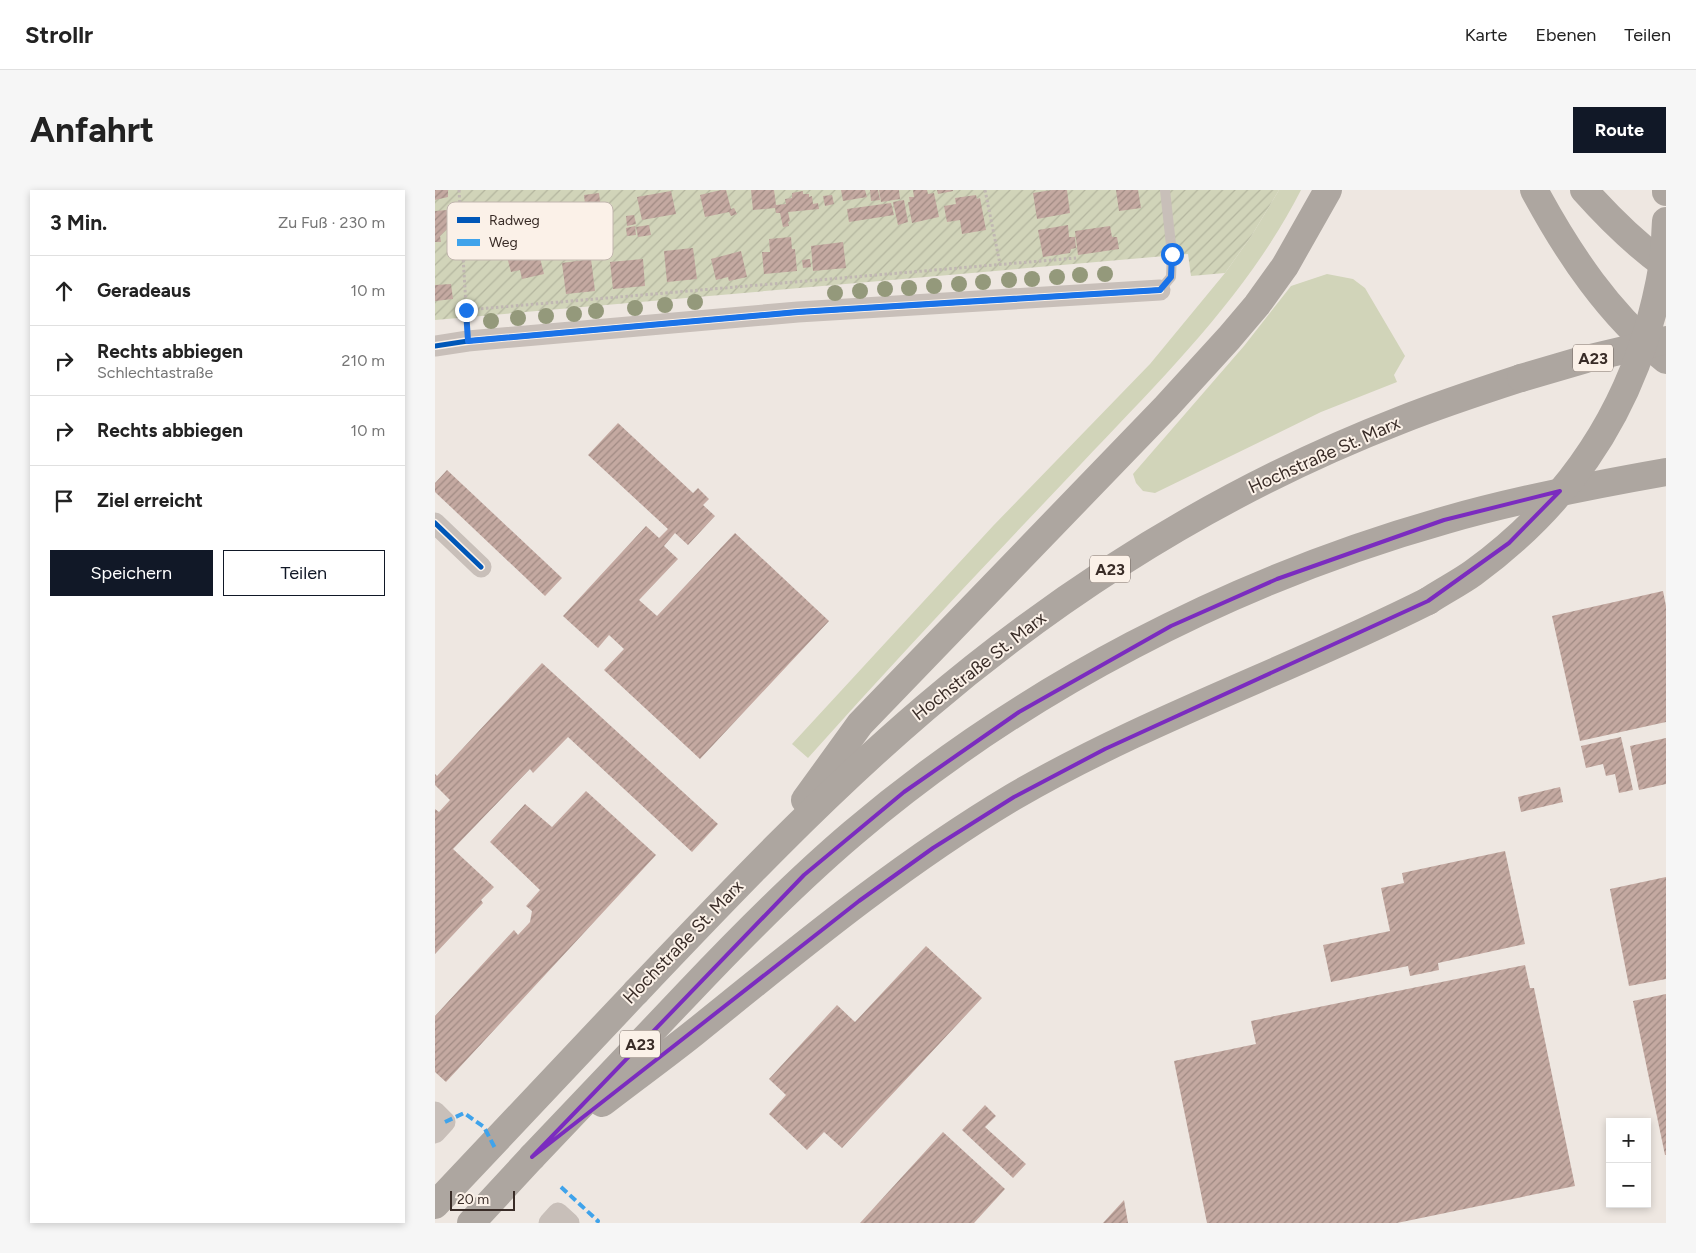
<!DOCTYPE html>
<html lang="de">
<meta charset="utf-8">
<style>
:root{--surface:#fff;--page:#f6f6f6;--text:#222;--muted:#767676;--line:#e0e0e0;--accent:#111827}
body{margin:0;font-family:Figtree,sans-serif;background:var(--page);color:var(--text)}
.controls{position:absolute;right:15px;bottom:15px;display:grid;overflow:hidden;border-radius:0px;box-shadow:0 2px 8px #0003}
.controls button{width:45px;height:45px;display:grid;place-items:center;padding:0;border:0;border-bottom:1px solid var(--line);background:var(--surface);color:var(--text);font:25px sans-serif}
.scale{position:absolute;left:15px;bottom:12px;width:65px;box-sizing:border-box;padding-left:5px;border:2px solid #392c27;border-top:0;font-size:14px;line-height:18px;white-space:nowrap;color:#392c27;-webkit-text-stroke:4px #fbf1e8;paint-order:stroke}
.stop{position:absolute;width:15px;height:15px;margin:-11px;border:4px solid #1a73e8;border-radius:50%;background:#fff}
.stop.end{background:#1a73e8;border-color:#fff;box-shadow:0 1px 5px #0008}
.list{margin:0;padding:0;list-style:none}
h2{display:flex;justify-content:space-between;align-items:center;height:65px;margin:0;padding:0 20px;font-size:21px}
h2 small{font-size:16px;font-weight:400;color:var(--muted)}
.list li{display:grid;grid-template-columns:32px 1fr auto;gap:15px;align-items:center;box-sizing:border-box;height:70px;padding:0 20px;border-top:1px solid var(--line)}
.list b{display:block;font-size:19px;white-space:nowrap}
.list p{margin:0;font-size:16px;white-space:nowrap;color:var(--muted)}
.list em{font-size:16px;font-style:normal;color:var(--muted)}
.actions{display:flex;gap:10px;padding:15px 20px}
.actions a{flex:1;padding:11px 0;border:1px solid var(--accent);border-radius:0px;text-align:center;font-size:18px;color:var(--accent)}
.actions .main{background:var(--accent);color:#fff}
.icon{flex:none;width:28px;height:28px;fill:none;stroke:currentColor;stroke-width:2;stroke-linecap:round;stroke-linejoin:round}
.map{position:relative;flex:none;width:1231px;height:1033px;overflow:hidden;border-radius:0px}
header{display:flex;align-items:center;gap:30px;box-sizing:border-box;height:70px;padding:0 25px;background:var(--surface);border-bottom:1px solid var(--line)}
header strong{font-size:24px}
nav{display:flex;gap:28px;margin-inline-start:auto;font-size:18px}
.intro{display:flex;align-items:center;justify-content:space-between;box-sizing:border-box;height:120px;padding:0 30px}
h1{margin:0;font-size:35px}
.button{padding:12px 22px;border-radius:0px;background:var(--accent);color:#fff;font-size:18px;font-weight:700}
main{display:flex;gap:30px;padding:0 30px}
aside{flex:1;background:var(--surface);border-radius:0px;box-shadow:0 2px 8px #0003}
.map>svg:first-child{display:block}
.green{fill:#d1d4b9}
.garden{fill:url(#garden-furrows)}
.building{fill:url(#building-hatch)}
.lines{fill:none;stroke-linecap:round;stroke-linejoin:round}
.path{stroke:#c0b7b2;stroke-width:3;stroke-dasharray:2.5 2.5;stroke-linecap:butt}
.service{stroke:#c8bfb9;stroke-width:10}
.minor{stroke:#c8bfb9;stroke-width:21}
.motorway{stroke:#ada6a0;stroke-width:28}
.motorway-bridge{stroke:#ada6a0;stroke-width:28}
.quiet{stroke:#3fa3eb;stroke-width:4;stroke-dasharray:8 4;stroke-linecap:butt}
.cycleway-casing{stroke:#fbf1e8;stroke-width:8}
.cycleway{stroke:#0057b8;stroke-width:5}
.tree{fill:#94997b}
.route{stroke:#1a73e8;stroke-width:6}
.marked{fill:none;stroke:#7b2cbf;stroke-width:4;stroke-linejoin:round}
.labels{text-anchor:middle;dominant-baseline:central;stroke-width:4;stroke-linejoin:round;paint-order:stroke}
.shield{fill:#fbf1e8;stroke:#736761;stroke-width:1}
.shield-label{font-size:16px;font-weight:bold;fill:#392c27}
.street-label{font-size:18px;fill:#392c27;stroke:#fbf1e8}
.key{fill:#fbf1e8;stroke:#c1b6ae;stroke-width:1}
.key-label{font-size:14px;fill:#392c27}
</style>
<header>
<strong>Strollr</strong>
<nav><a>Karte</a><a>Ebenen</a><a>Teilen</a></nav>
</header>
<div class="intro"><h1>Anfahrt</h1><a class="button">Route</a></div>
<main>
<aside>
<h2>3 Min.<small>Zu Fuß · 230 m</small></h2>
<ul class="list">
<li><svg class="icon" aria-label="ahead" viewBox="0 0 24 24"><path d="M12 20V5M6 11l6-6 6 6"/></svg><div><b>Geradeaus</b></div><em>10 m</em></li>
<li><svg class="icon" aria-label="right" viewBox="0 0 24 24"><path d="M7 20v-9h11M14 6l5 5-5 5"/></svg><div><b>Rechts abbiegen</b><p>Schlechtastraße</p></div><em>210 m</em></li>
<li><svg class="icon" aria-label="right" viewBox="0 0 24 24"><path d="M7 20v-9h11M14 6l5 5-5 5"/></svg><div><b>Rechts abbiegen</b></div><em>10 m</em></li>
<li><svg class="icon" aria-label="arrive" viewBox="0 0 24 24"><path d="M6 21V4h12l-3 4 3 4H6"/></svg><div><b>Ziel erreicht</b></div></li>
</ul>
<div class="actions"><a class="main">Speichern</a><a>Teilen</a></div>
</aside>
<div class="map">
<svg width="1231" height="1033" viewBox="0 0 1231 1033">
<defs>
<pattern id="garden-furrows" width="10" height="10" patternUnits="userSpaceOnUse" patternTransform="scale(1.25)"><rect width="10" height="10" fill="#d1d4b9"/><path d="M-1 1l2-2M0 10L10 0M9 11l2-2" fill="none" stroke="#b4b69f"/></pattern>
<pattern id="building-hatch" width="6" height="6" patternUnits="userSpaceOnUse" patternTransform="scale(1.25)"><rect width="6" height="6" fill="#c4a9a1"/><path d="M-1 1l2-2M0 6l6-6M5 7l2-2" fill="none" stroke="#a08a83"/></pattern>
</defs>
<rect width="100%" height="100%" fill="#eee7e1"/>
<!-- green -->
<g class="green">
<path d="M844,0H866C812,106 727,188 646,274C554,371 462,468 373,568L357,554L558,336L715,174L790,83L817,45Z"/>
<path d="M892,84L918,89L930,98L970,166L959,185L962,192L886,222L720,303L708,301L701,293L698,284L809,156L856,96Z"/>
</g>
<!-- garden -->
<path class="garden" d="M0,0H844L817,45L790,83L756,86L753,64L0,130Z"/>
<!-- building -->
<g class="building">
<path d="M0,0H13V7L0,10Z"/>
<path d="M286,0H291L296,19L299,18L302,24L296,26L294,22L270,27L265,5Z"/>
<path d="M316,0H339L341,15L351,14L350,9L357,8V3L368,1V4H374V7L377,6L378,14L383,13L384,19L353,22L355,31L353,32L354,36L348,37L345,23H341L340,18L318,20Z"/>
<path d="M406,0H430L432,7L408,11Z"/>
<path d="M435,0H443L445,10L436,11Z"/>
<path d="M444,0H464L465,9L446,12Z"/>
<path d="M478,0H492L493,4L499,3L504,27L477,33L473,12H475L474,7H479Z"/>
<path d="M502,0H518V1L503,4Z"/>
<path d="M617,0H632L635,23L602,29L598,3Z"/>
<path d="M681,0H703L706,18L684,21Z"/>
<path d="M236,1L241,24L207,30L202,7Z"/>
<path d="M164,3L168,36H161L162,39L153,40L149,5Z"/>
<path d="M397,5L399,14L390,16L388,6Z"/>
<path d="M541,5L542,9L545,8L551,40L527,44L525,30L512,32L509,16L521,14L520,8Z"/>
<path d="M469,10L473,32L463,35L458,12Z"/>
<path d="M456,13L459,25L414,32L412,19Z"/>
<path d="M12,20L14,37L5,46L6,52H0V21Z"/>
<path d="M199,25L201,34L192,36L191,26Z"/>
<path d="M214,35L216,45L203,47L201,37Z"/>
<path d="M633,35L634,47H640L641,58L636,59L635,63L608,67L603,40Z"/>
<path d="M200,36L201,45L192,46L191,38Z"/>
<path d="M675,36L677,47H682L684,59L643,65L640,41Z"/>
<path d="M356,47L357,59H360L362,81L329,84L327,62H335L334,49Z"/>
<path d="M99,48L100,56H102L109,84L87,89L85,80L76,82L71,63L96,57L90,58L89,49Z"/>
<path d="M408,52L411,78L378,81L376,56Z"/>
<path d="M258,58L262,89L232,92L229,61Z"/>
<path d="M306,61L312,87L294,91L293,87L281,90L276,69Z"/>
<path d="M156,69L160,101L131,104L127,73Z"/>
<path d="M208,69L210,96L178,99L175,72Z"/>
<path d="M375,69L376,77L368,78L367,70Z"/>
<path d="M16,94L18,109L0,111V95Z"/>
<path d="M183,233L258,303L263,298L274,309L268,315L280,326L253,355L240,343L229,356L243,369L204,410L222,426L300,343L394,431L265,569L169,480L189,459L174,445L163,458L128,426L211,336L224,348L233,339L153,265Z"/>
<path d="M12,280L127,388L110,406L0,302V293Z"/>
<path d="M1228,401L1231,416V532L1145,551L1117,426Z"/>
<path d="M107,473L283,634L257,662L133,547L98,583L95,579L18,659L59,697L46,710L48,713L0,764V619L4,622L15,610L0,595V584L2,586Z"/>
<path d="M1186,547L1198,600L1184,603L1180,584L1171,586L1168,574L1151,578L1146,556Z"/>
<path d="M1231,548V594L1204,600L1195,556Z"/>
<path d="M1125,597L1128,612L1086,622L1083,607Z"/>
<path d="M151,601L221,665L11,892L0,882V826L79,740L83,745L95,732L97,721L91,716L105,700L55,652L90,614L117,637Z"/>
<path d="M1070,661L1090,754L1003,773L1004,780L975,786L973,776L896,792L888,755L955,741L946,698L969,693L967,683Z"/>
<path d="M1231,687V789L1194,796L1175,699Z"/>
<path d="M491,756L547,808L407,958L389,942L372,960L334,924L351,905L334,889L402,815L420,832Z"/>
<path d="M1090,775L1095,798H1099L1140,996L962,1033H772L739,871L821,854L816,831Z"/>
<path d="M1231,804V965H1230L1198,811Z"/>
<path d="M550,915L561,926L550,937L591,974L578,988L527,940Z"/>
<path d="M508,942L570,999L539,1033H425Z"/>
<path d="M689,1010L693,1033H668Z"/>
</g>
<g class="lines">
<!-- path -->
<g class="path">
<path d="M24,0L32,132"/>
<path d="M550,0L565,74"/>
<path d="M31,120L641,68"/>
</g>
<!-- service -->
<path class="service" d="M725,100L736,87L737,64L730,0"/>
<!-- minor -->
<g class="minor">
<path d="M0,156L33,151L363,122L725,100"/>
<path d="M0,333L46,377"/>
<path d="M0,922L10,932L0,943"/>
<path d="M114,1033L123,1023L134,1033"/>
</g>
<!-- motorway -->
<g class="motorway">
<path d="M1099,0C1133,63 1174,125 1231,170"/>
<path d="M1149,0C1174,28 1200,54 1231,76"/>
<path d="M1231,0V2"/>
<path d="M370,610L425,534L731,217L794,148L822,115L850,76L893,0"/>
<path d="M201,802C294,704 387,606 490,518C632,397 793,297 966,230C1006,214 1046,201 1086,188"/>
<path d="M167,913C198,889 230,866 260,842C363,759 464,675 578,607C710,530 856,480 993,411"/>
<path d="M97,967C148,913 200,859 252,804C305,748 359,693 418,643C587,499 798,390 1011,330C1084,309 1157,295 1231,282"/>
</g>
<!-- motorway-bridge -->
<g class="motorway-bridge">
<path d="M1086,188L1151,169L1231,150"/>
<path d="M993,411C1008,401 1024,393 1038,383C1144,306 1207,202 1228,73C1230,60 1230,45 1231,31"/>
<path d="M0,1015L201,802"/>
<path d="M36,1033L97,967"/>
</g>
<!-- quiet -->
<g class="quiet">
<path d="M10,932L29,923L49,937L61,960"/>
<path d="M126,997L163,1031L162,1033"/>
</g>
<defs>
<g id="cycleway">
<path d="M0,156L33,151L363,122L725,100"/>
<path d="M0,333L46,377"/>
</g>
</defs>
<!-- cycleway casing -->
<use href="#cycleway" class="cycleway-casing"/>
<!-- cycleway -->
<use href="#cycleway" class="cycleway"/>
</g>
<!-- trees -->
<g class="tree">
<circle cx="670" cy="84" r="8"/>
<circle cx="645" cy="85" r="8"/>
<circle cx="622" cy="87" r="8"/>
<circle cx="597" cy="89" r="8"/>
<circle cx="574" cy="90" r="8"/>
<circle cx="548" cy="92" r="8"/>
<circle cx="524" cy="94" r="8"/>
<circle cx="499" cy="96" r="8"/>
<circle cx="474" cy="98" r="8"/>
<circle cx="450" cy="99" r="8"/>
<circle cx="425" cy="101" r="8"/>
<circle cx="400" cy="103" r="8"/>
<circle cx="260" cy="112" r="8"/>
<circle cx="230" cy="115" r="8"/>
<circle cx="200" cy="118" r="8"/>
<circle cx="161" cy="121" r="8"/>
<circle cx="139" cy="124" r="8"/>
<circle cx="111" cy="126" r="8"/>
<circle cx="83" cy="128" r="8"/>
<circle cx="56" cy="131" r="8"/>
</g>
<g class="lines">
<!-- route -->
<path class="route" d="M31,120L33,151L363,122L725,100L736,87L737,64"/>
</g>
<!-- marked area -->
<path class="marked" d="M1125,301L1074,353L993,411L670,559L579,607L498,658L424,711L97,967L369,685L469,602L584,522L736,436L842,389L1009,330Z"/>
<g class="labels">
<!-- shield labels -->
<g class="shield">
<rect x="1138" y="154.5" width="40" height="27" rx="4"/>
<rect x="655" y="365.5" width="40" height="27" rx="4"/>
<rect x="185" y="840.5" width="40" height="27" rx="4"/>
</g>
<g class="shield-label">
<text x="1158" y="168">A23</text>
<text x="675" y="379">A23</text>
<text x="205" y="854">A23</text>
</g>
<!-- street labels -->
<g class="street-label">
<text transform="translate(889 265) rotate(-24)">Hochstraße St. Marx</text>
<text transform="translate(544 476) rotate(-38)">Hochstraße St. Marx</text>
<text transform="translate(248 752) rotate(-46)">Hochstraße St. Marx</text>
</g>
</g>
<!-- legend -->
<rect x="12" y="12" width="166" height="58" rx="8" class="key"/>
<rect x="22" y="27" width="23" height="6" fill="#0057b8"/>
<rect x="22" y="49" width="23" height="7" fill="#3fa3eb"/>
<g class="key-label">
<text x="54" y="35">Radweg</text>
<text x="54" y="57">Weg</text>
</g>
</svg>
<div class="controls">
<button>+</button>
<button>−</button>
</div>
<div class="scale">20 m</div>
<div class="stop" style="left:737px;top:64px"></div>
<div class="stop end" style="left:31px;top:120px"></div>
</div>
</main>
